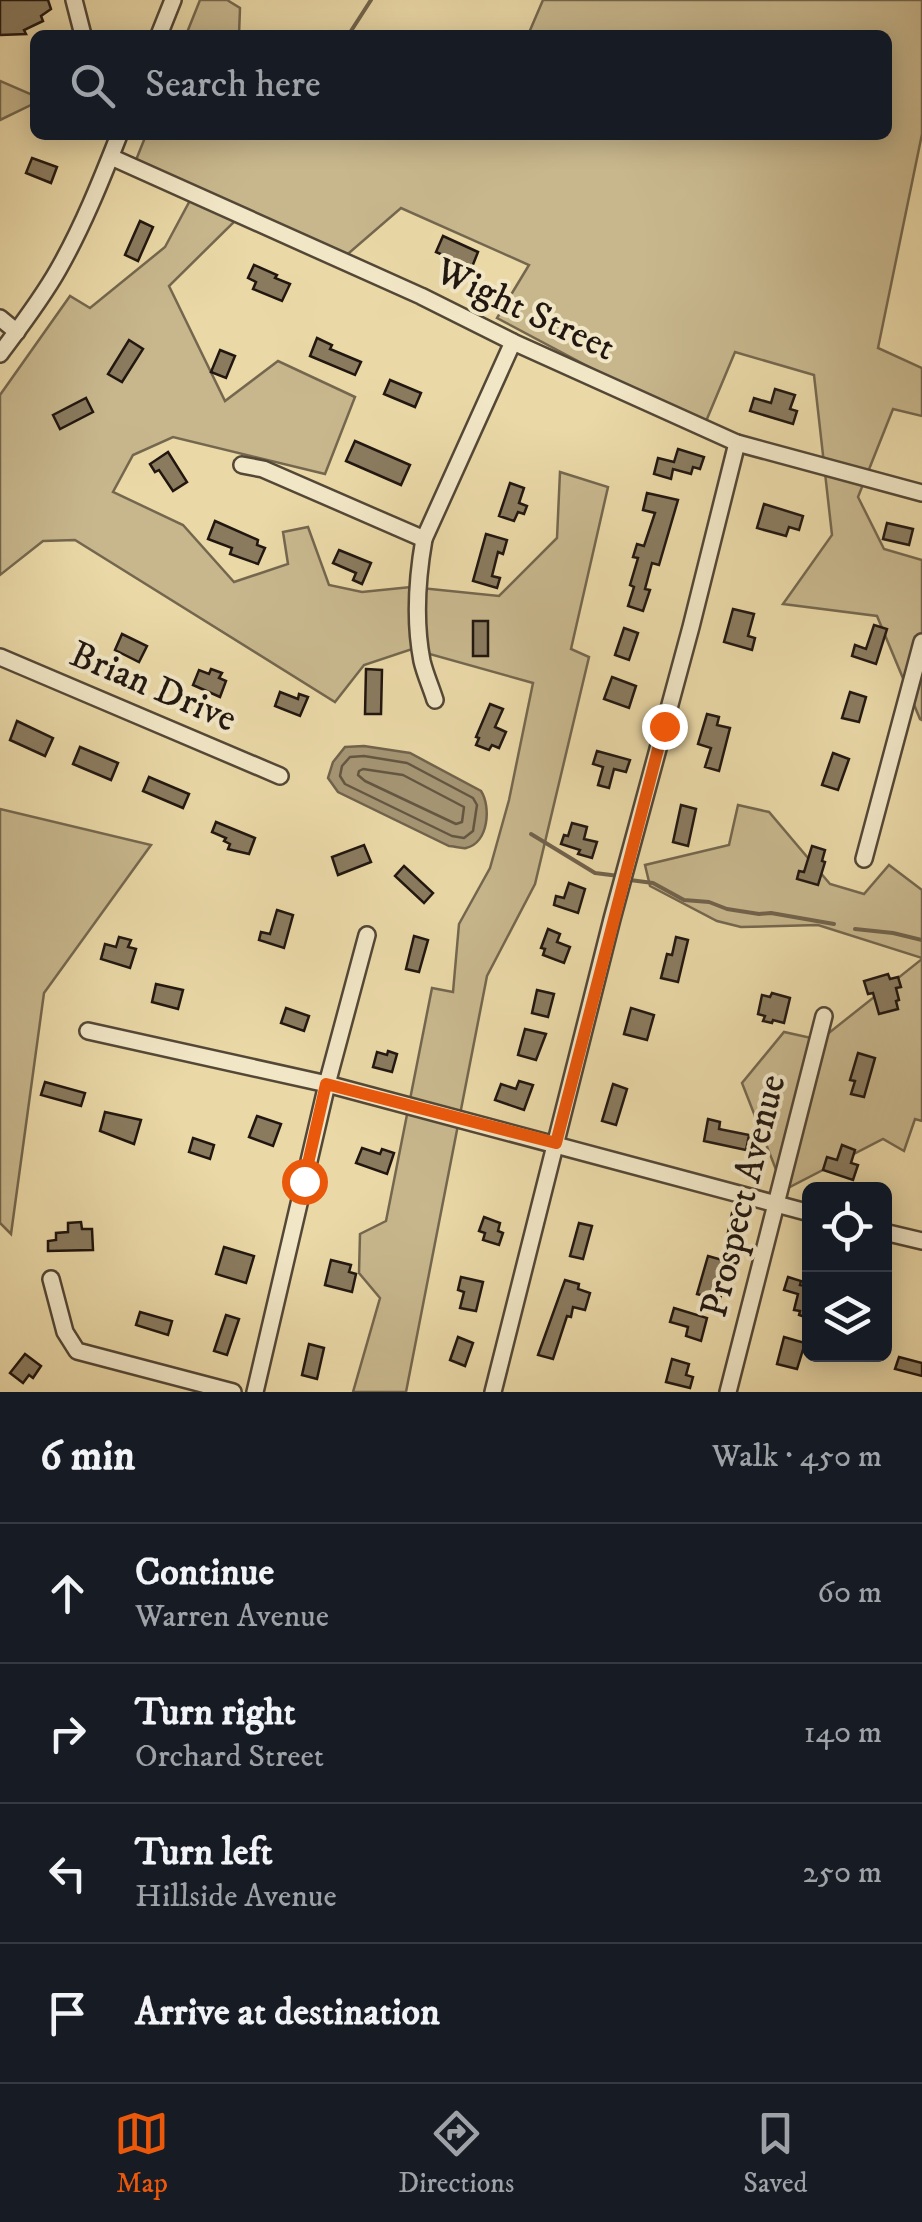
<!DOCTYPE html>
<meta charset="utf-8">
<style>
:root{--surface:#171b24;--page:#20242c;--text:#f1f3f6;--muted:#9ea1a6;--line:#363941;--accent:#ea580c}
body{margin:0;font-family:"IM FELL DW Pica",serif;background:var(--page);color:var(--text)}
.controls{position:absolute;right:30px;bottom:30px;display:grid;overflow:hidden;border-radius:15px;box-shadow:0 5px 25px #0003}
.controls button{width:90px;height:90px;display:grid;place-items:center;padding:0;border:0;border-bottom:2px solid var(--line);background:var(--surface);color:var(--text);font:50px sans-serif}
.stop{position:absolute;width:30px;height:30px;margin:-22px;border:8px solid #ea580c;border-radius:50%;background:#fff}
.stop.end{background:#ea580c;border-color:#fff;box-shadow:0 2px 10px #0008}
.list{margin:0;padding:0;list-style:none}
h2{display:flex;justify-content:space-between;align-items:center;height:130px;margin:0;padding:0 40px;font-size:42px}
h2 small{font-size:32px;font-weight:400;color:var(--muted)}
.list li{display:grid;grid-template-columns:65px 1fr auto;gap:30px;align-items:center;box-sizing:border-box;height:140px;padding:0 40px;border-top:2px solid var(--line)}
.list b{display:block;font-size:38px;white-space:nowrap}
.list p{margin:0;font-size:32px;white-space:nowrap;color:var(--muted)}
.list em{font-size:32px;font-style:normal;color:var(--muted)}
.icon{flex:none;width:55px;height:55px;fill:none;stroke:currentColor;stroke-width:2;stroke-linecap:round;stroke-linejoin:round}
.map{position:relative;flex:none;width:922px;height:1392px;overflow:hidden}
.search{position:absolute;background:var(--surface);box-shadow:0 5px 25px #0003;left:30px;right:30px;top:30px;height:110px;display:flex;align-items:center;gap:25px;box-sizing:border-box;padding:0 35px;border-radius:15px;color:var(--muted);font-size:38px}
.sheet{height:690px;background:var(--surface)}
nav{display:flex;justify-content:space-around;align-items:center;box-sizing:border-box;height:140px;border-top:2px solid var(--line);background:var(--surface);font-size:28px;color:var(--muted)}
nav a{display:grid;justify-items:center;gap:5px}
nav .on{color:var(--accent)}
.map>svg:first-child{display:block}
.green{fill:#c8b78d;stroke:#74674e;stroke-width:2.5}
.water{fill:#a69674;stroke:#71634c;stroke-width:2.5}
.lines{fill:none;stroke-linecap:round;stroke-linejoin:round}
.shore{stroke:#645642;stroke-width:2.5}
.stream{stroke:#71634c;stroke-width:4}
.building{fill:#8a7b5f;stroke:#211710;stroke-width:2.5}
.minor-casing{stroke:#534736;stroke-width:20}
.minor{stroke:#f1e6c6;stroke-width:15}
.route{stroke:#ea580c;stroke-width:12}
.labels{text-anchor:middle;dominant-baseline:central;stroke-width:8;stroke-linejoin:round;paint-order:stroke}
.street-label{font-size:38px;fill:#211710;stroke:#f1e6c6}
</style>
<div class="map">
<svg width="922" height="1392" viewBox="0 0 922 1392">
<rect width="100%" height="100%" fill="#ead8a7"/>
<filter id="stains"><feTurbulence type="fractalNoise" baseFrequency=".002" numOctaves="4"/><feColorMatrix values="0 0 0 0 .2 0 0 0 0 .09 0 0 0 0 .02 0 0 0 .5 -.17"/></filter>
<radialGradient id="worn" r=".72"><stop offset=".6" stop-color="#630" stop-opacity="0"/><stop offset="1" stop-color="#630" stop-opacity=".3"/></radialGradient>
<!-- green -->
<g class="green">
<path d="M200,0H227L240,8L239,35H186Z"/>
<path d="M543,0H922V134L878,348L922,368V416L893,409L858,497L884,549L922,560V720L920,719L877,616L783,604L832,535L814,375L735,352L704,426L687,419L497,318L529,265L401,208L342,259L244,212L169,286L225,401L278,361L355,397L325,474L173,437L133,455L113,492L183,525L234,582L288,564L283,532L308,527L329,585L362,592L411,587L499,596L557,538L560,472L608,487L571,649L589,657L535,884L487,976L406,1392H353L380,1298L359,1273L360,1234L386,1221L432,988L453,992L459,924L490,868L509,800L533,683L412,649L364,665L335,702L75,540L43,541L0,575V395L70,296L90,308L165,247L195,191L134,165L146,135H887V35H528Z"/>
<path d="M0,81L35,96V103L0,120Z"/>
<path d="M738,805L769,812L830,884L864,894L889,865L922,890V958L818,925L741,927L717,921L650,886L645,865L729,845Z"/>
<path d="M0,809L151,845L44,993L11,1234L0,1223Z"/>
<path d="M922,959V1121L915,1119L904,1151L883,1139L784,1190L742,1083L784,1032L820,1040Z"/>
</g>
<!-- water -->
<path class="water" d="M364,746L410,753L481,791C491,806 489,843 466,848C463,849 453,846 449,846L338,792L328,778L333,762L345,747Z"/>
<g class="lines">
<!-- shore -->
<g class="shore">
<path d="M364,756L407,763L473,798L477,805L473,831L464,838L452,836L345,784L340,776L342,766L350,757Z"/>
<path d="M363,769L403,775L464,807L462,822L456,824L365,781L358,775L359,771Z"/>
</g>
<!-- stream -->
<g class="stream">
<path d="M351,31L371,0"/>
<path d="M531,834L595,873L619,876"/>
<path d="M630,880L653,883L684,900L709,902L727,909L759,914L771,913L834,924"/>
<path d="M855,929L893,933L922,940"/>
</g>
</g>
<!-- building -->
<g class="building">
<path d="M0,0H48L51,9L41,16L43,21L24,30L26,34L0,35Z"/>
<path d="M32,158L57,167L51,183L26,173Z"/>
<path d="M140,221L153,227L138,261L125,255Z"/>
<path d="M443,236L478,252L470,272L457,266L459,262L436,252Z"/>
<path d="M254,265L277,275L275,278L290,284L282,301L253,289L256,282L248,278Z"/>
<path d="M317,338L332,345L330,349L361,362L355,375L310,356Z"/>
<path d="M129,340L143,349L122,382L108,374Z"/>
<path d="M220,350L235,356L226,378L211,372Z"/>
<path d="M390,380L421,393L415,407L384,394Z"/>
<path d="M775,389L795,395L790,409L797,411L793,424L750,411L754,398L771,403Z"/>
<path d="M86,398L93,412L60,429L53,415Z"/>
<path d="M355,441L410,465L401,485L346,461Z"/>
<path d="M678,449L704,457L700,469L693,467L691,474L673,469L671,479L654,474L658,458L674,462Z"/>
<path d="M168,452L187,482L173,491L159,470L155,472L150,464Z"/>
<path d="M510,483L524,488L519,503L527,506L524,514L518,512L514,521L499,516Z"/>
<path d="M647,493L678,500L659,565L652,563L645,589L650,590L643,611L628,606L634,587L630,585L638,558L633,557L637,544L644,546L655,513L643,510Z"/>
<path d="M764,504L803,516L799,530L789,527L786,536L757,528Z"/>
<path d="M215,521L258,540L257,545L265,548L258,564L230,554L232,548L208,539Z"/>
<path d="M887,523L913,529L909,545L883,539Z"/>
<path d="M486,534L507,540L503,554L498,552L492,576L500,578L497,588L473,581Z"/>
<path d="M339,550L371,563L362,584L353,580L356,573L333,563Z"/>
<path d="M733,609L754,614L748,636L755,638L752,650L724,642Z"/>
<rect x="473" y="621" width="15" height="35"/>
<path d="M874,625L887,629L876,664L852,656L855,645L866,649Z"/>
<path d="M624,628L638,633L629,660L615,655Z"/>
<path d="M122,634L147,646L139,662L115,650Z"/>
<path d="M211,669L222,673L219,678L226,681L220,697L193,685L199,670L209,674Z"/>
<path d="M366,669L382,670L381,714H365Z"/>
<path d="M612,677L636,686L629,708L604,699Z"/>
<path d="M280,692L298,699L299,694L308,697L300,716L275,706Z"/>
<path d="M850,692L866,697L859,722L842,718Z"/>
<path d="M490,704L503,709L495,727L506,732L499,748L492,745L489,750L476,745L479,738L476,737Z"/>
<path d="M707,714L719,717L717,725L730,728L719,771L705,767L711,748L698,744Z"/>
<path d="M17,721L53,738L45,756L10,740Z"/>
<path d="M80,747L118,763L111,780L73,764Z"/>
<path d="M597,751L630,760L626,772L614,769L609,788L598,785L603,767L593,764Z"/>
<path d="M833,753L849,759L838,790L822,785Z"/>
<path d="M149,777L189,794L183,808L143,791Z"/>
<path d="M681,805L696,809L688,846L673,842Z"/>
<path d="M216,822L255,838L249,854L228,849L230,844L224,841L226,838L212,832Z"/>
<path d="M572,823L587,827L584,839L597,842L592,858L578,854L580,850L561,844L564,835L568,836Z"/>
<path d="M364,845L371,862L338,875L332,857Z"/>
<path d="M812,846L825,850L822,861L825,862L818,885L797,879L799,871L804,872Z"/>
<path d="M404,866L433,893L424,903L395,876Z"/>
<path d="M569,883L585,889L578,913L554,905L556,896L564,898Z"/>
<path d="M277,910L293,915L284,948L259,940L261,932L270,934Z"/>
<path d="M548,929L560,934L557,942L570,947L564,963L543,955L545,949L541,948Z"/>
<path d="M414,936L428,940L419,972L406,969Z"/>
<path d="M119,937L131,940L128,947L136,949L130,968L101,959L105,944L116,947Z"/>
<path d="M676,937L688,940L678,982L661,978L667,954L672,955Z"/>
<path d="M888,974L890,979L898,977L901,987L896,988L899,1000L896,1001L898,1009L879,1014L873,993L868,994L864,981Z"/>
<path d="M156,984L183,990L178,1009L152,1002Z"/>
<path d="M537,990L554,994L548,1017L532,1013Z"/>
<path d="M772,993L790,998L784,1023L773,1020L772,1023L763,1021L765,1016L758,1014L762,995L770,997Z"/>
<path d="M286,1008L309,1016L304,1031L281,1023Z"/>
<path d="M631,1008L654,1015L647,1040L624,1034Z"/>
<path d="M525,1029L546,1034L536,1060L518,1055Z"/>
<path d="M388,1051L397,1054L392,1072L373,1067L377,1052L387,1055Z"/>
<path d="M858,1053L875,1058L864,1097L851,1094L855,1081L850,1080Z"/>
<path d="M519,1081L533,1085L524,1110L495,1100L501,1084L516,1089Z"/>
<path d="M45,1082L85,1093L81,1106L41,1095Z"/>
<path d="M613,1084L627,1089L616,1125L602,1121Z"/>
<path d="M105,1112L141,1120L134,1144L100,1131Z"/>
<path d="M257,1116L281,1124L273,1146L249,1137Z"/>
<path d="M708,1119L720,1122L719,1129L749,1135L746,1150L704,1141Z"/>
<path d="M193,1138L214,1145L210,1159L189,1152Z"/>
<path d="M842,1145L855,1150L851,1163L858,1165L853,1180L823,1170L827,1157L837,1160Z"/>
<path d="M362,1148L380,1154L382,1149L394,1153L387,1174L356,1163Z"/>
<path d="M732,1213L748,1218L738,1251L725,1247Z"/>
<path d="M484,1217L500,1223L498,1231L503,1233L499,1245L483,1240L485,1233L479,1231Z"/>
<path d="M81,1222L82,1229H92L93,1250L48,1251V1241L56,1240V1233L68,1232V1223Z"/>
<path d="M579,1223L592,1226L583,1259L570,1256Z"/>
<path d="M224,1247L254,1256L246,1283L216,1274Z"/>
<path d="M708,1256L726,1261L719,1286L723,1287L720,1300L697,1294Z"/>
<path d="M331,1260L351,1265L349,1272L356,1274L352,1292L325,1285Z"/>
<path d="M461,1277L483,1282L476,1311L460,1308L464,1292L458,1290Z"/>
<path d="M788,1277L801,1281L800,1285L810,1287L808,1318L799,1315L800,1311L794,1310L798,1294L784,1290Z"/>
<path d="M565,1280L579,1284L578,1289L590,1293L585,1310L573,1307L571,1317L567,1316L553,1359L538,1355Z"/>
<path d="M674,1308L707,1318L701,1341L686,1336L688,1327L670,1322Z"/>
<path d="M140,1312L172,1321L168,1335L136,1325Z"/>
<path d="M226,1315L239,1319L227,1355L214,1351Z"/>
<path d="M458,1337L473,1343L465,1366L450,1360Z"/>
<path d="M784,1337L805,1343L797,1369L777,1364Z"/>
<path d="M309,1344L324,1348L317,1379L302,1375Z"/>
<path d="M25,1354L41,1366L33,1378L29,1375L23,1383L10,1373Z"/>
<path d="M899,1357L922,1363V1376L895,1369Z"/>
<path d="M672,1359L689,1364L686,1375L693,1377L690,1388L666,1382Z"/>
</g>
<g class="lines">
<defs>
<g id="minor">
<path d="M74,0L83,35"/>
<path d="M159,35L173,0"/>
<path d="M111,157L421,296L513,342L737,443L922,493"/>
<path d="M0,318L17,332"/>
<path d="M0,354C20,327 41,300 58,270C82,228 101,181 119,135"/>
<path d="M242,465L263,469L424,539"/>
<path d="M0,657L280,776"/>
<path d="M435,700C431,687 425,674 422,661C414,620 417,579 424,539L513,342"/>
<path d="M864,859L922,642"/>
<path d="M88,1031L327,1084L810,1213"/>
<path d="M884,1232L922,1241"/>
<path d="M51,1279L65,1332L77,1351L233,1392"/>
<path d="M255,1392L327,1084L367,935"/>
<path d="M493,1392L612,919L691,627L737,443"/>
<path d="M728,1392L824,1016"/>
</g>
</defs>
<!-- minor casing -->
<use href="#minor" class="minor-casing"/>
<!-- minor -->
<use href="#minor" class="minor"/>
</g>
<g class="lines">
<!-- route -->
<path class="route" d="M304,1181L326,1084L556,1143L664,726"/>
</g>
<g class="labels">
<!-- street labels -->
<g class="street-label">
<text transform="translate(525 310) rotate(25)">Wight Street</text>
<text transform="translate(153 687) rotate(23)">Brian Drive</text>
<text transform="translate(744 1196) rotate(-76)">Prospect Avenue</text>
</g>
</g>
<rect width="100%" height="100%" filter="url(#stains)"/>
<rect width="100%" height="100%" fill="url(#worn)"/>
</svg>
<div class="controls">
<button><svg class="icon" aria-label="locate" viewBox="0 0 24 24"><circle cx="12" cy="12" r="6"/><path d="M12 2v4M12 18v4M2 12h4M18 12h4"/></svg></button>
<button><svg class="icon" aria-label="layers" viewBox="0 0 24 24"><path d="M12 4l9 5-9 5-9-5zM3 14l9 5 9-5"/></svg></button>
</div>
<div class="stop" style="left:304px;top:1181px"></div>
<div class="stop end" style="left:664px;top:726px"></div>
<div class="search"><svg class="icon" aria-label="search" viewBox="0 0 24 24"><circle cx="10" cy="10" r="6"/><path d="M15 15l6 6"/></svg>Search here</div>
</div>
<section class="sheet">
<h2>6 min<small>Walk · 450 m</small></h2>
<ul class="list">
<li><svg class="icon" aria-label="ahead" viewBox="0 0 24 24"><path d="M12 20V5M6 11l6-6 6 6"/></svg><div><b>Continue</b><p>Warren Avenue</p></div><em>60 m</em></li>
<li><svg class="icon" aria-label="right" viewBox="0 0 24 24"><path d="M7 20v-9h11M14 6l5 5-5 5"/></svg><div><b>Turn right</b><p>Orchard Street</p></div><em>140 m</em></li>
<li><svg class="icon" aria-label="left" viewBox="0 0 24 24"><path d="M17 20v-9H6M10 6l-5 5 5 5"/></svg><div><b>Turn left</b><p>Hillside Avenue</p></div><em>250 m</em></li>
<li><svg class="icon" aria-label="arrive" viewBox="0 0 24 24"><path d="M6 21V4h12l-3 4 3 4H6"/></svg><div><b>Arrive at destination</b></div></li>
</ul>
</section>
<nav>
<a class="on"><svg class="icon" aria-label="map" viewBox="0 0 24 24"><path d="M3 6l6-2 6 2 6-2v14l-6 2-6-2-6 2zM9 4v14M15 6v14"/></svg>Map</a>
<a><svg class="icon" aria-label="directions" viewBox="0 0 24 24"><path d="M12 3l9 9-9 9-9-9zM9 14v-3h6M13 9l2 2-2 2"/></svg>Directions</a>
<a><svg class="icon" aria-label="saved" viewBox="0 0 24 24"><path d="M7 4h10v16l-5-4-5 4z"/></svg>Saved</a>
</nav>
